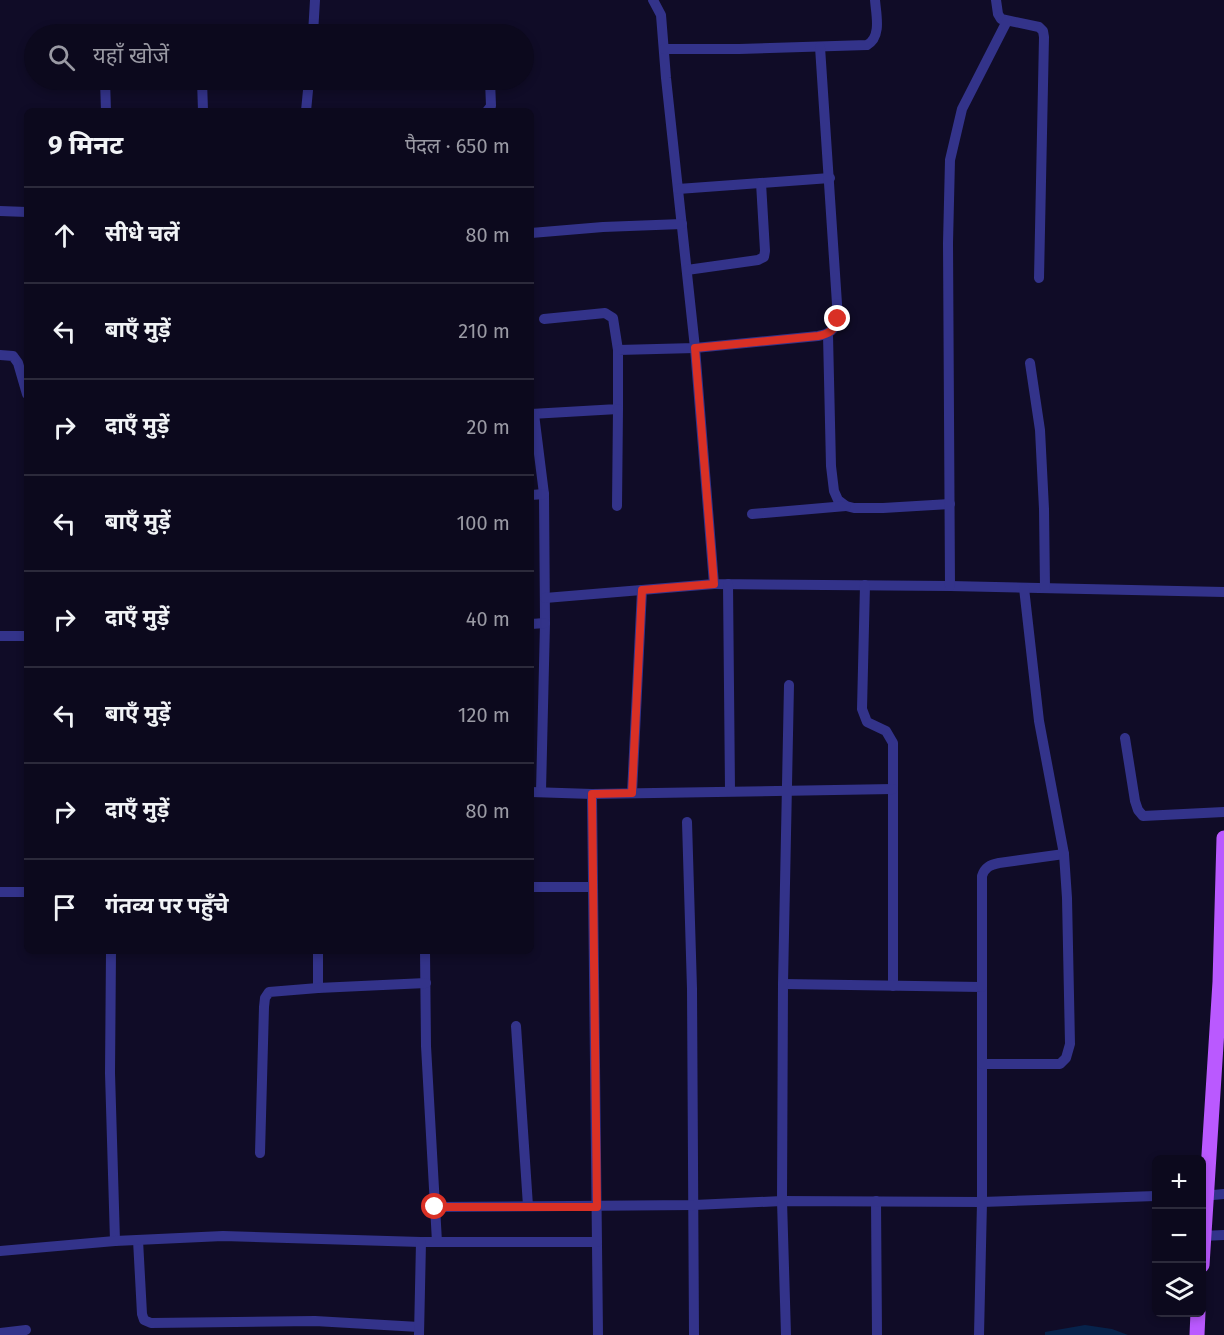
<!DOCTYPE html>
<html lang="hi">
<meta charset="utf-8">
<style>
:root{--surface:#0c091d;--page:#151226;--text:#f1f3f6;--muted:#9a9aa4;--line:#2c2a3b}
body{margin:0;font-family:"Fira Sans","Noto Sans Devanagari",sans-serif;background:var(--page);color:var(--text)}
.controls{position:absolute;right:18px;bottom:18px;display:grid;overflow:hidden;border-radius:9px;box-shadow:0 3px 9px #0003}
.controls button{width:54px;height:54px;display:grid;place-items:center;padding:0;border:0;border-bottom:2px solid var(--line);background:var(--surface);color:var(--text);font:30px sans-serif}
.stop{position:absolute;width:18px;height:18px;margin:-14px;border:4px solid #d93025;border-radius:50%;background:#fff}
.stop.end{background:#d93025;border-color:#fff;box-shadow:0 2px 6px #0008}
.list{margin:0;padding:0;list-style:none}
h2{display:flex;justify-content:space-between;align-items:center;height:78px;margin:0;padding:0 24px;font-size:26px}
h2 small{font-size:20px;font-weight:400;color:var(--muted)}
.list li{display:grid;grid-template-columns:39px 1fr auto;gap:18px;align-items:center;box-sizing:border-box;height:96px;padding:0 24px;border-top:2px solid var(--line)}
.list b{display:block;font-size:22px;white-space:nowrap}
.list em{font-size:20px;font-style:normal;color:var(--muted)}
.icon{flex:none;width:33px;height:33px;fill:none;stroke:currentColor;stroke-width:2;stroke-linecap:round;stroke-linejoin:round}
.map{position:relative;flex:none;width:1224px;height:1335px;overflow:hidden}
.search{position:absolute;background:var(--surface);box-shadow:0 3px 9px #0003;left:24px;top:24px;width:510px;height:66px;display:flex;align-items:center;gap:15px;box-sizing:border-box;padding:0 21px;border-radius:33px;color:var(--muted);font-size:22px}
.panel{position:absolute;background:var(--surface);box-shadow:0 3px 9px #0003;left:24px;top:108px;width:510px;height:846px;border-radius:9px}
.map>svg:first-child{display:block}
.water{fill:#07234b}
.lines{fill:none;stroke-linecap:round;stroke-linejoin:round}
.street{stroke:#33338a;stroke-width:10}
.primary{stroke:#ba59ff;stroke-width:15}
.route{stroke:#d93025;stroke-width:8}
</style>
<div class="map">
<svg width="1224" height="1335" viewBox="0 0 1224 1335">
<rect width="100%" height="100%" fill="#100c27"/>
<!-- water -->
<path class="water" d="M1085,1325L1112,1329L1128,1335H1045V1332Z"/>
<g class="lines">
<!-- street -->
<g class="street">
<path d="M653,0L661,15L666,78L695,348L714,584L950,586L1224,592"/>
<path d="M996,0L998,14L1001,19L1039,27L1043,31L1044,37L1039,278"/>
<path d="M313,34L315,0"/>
<path d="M664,49H739L867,45C882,37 876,14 875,0"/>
<path d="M105,80L106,111"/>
<path d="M202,80L203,111"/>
<path d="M306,111L309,80"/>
<path d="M487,111L491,106L490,80"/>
<path d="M678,189L830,178"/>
<path d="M0,211L27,212"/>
<path d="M531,233L603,227L682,224"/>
<path d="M687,270L758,260L764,257L765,251L761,183"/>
<path d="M544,319L605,313L613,318L618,350"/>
<path d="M828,335L831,466L834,491L838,500L846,506L854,508H883L950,504"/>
<path d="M0,355L13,356L18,363L27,394"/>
<path d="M1030,363L1040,430L1044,509L1045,588"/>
<path d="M531,414L618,409V350L695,348L818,336C829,334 835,330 838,319L820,47"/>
<path d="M534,414L544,494L545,623L541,791"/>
<path d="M531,495L544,494"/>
<path d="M617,506L618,409"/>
<path d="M752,514L846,506"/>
<path d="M728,584L730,790"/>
<path d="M865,585L862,709L867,722L886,731L893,743V986"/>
<path d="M950,586L948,243L950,160L962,109L1007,21"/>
<path d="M545,598L714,584"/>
<path d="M531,624L545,623"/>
<path d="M0,636H27"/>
<path d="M1125,738L1135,801L1138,810L1143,816L1224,812"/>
<path d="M531,792L592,794L893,789"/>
<path d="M632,793L642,590"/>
<path d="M592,794L598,1335"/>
<path d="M687,822L692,989L694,1335"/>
<path d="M531,887H593"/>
<path d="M0,892H27"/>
<path d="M111,951L110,1073L115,1241"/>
<path d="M425,951L426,1046L437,1242"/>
<path d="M783,984L982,987V1202L979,1335"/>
<path d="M982,987V876C985,867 990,865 999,863L1064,854"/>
<path d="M318,988V951"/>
<path d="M516,1026L528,1206"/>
<path d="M982,1064H1060L1066,1058L1070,1044L1067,898L1064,854L1039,721L1024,588"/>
<path d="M260,1153L264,1007L265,998L269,992L318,988L426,983"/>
<path d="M1202,1196L1224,1194"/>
<path d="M876,1201L877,1335"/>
<path d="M435,1207L694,1205L782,1201L982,1202L1156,1196"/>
<path d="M1203,1236L1224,1235"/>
<path d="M138,1240L142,1314L144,1320L151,1323L315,1321L419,1327"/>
<path d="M0,1251L115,1241L223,1236L421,1242H597"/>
<path d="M0,1333L26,1330"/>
<path d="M419,1335L421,1242"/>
<path d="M786,1335L782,1201L783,984L789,685"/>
</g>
<!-- primary -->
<g class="primary">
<path d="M1202,1265L1220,982L1224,838"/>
<path d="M1197,1335L1198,1312"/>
</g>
</g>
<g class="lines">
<!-- route -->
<path class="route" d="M435,1207H597L592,794L632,793L642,590L714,584L695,348L818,336C829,334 835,330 838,319"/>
</g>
</svg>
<div class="controls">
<button>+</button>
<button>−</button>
<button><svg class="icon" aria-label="layers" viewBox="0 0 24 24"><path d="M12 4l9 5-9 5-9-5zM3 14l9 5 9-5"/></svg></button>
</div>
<div class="stop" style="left:435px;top:1207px"></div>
<div class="stop end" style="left:838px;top:319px"></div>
<div class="search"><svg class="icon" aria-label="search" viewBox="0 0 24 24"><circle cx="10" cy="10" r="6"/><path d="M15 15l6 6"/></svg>यहाँ खोजें</div>
<section class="panel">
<h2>9 मिनट<small>पैदल · 650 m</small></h2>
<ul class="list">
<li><svg class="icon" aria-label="ahead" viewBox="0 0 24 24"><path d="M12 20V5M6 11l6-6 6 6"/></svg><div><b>सीधे चलें</b></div><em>80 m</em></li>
<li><svg class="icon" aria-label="left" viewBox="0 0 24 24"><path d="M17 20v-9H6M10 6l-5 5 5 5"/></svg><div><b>बाएँ मुड़ें</b></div><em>210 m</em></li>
<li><svg class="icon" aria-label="right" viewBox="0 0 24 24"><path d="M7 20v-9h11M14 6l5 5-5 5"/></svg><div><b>दाएँ मुड़ें</b></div><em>20 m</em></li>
<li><svg class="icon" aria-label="left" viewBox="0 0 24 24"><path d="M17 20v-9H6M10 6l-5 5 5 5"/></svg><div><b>बाएँ मुड़ें</b></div><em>100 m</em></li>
<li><svg class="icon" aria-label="right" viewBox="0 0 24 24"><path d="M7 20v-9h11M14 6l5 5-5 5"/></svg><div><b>दाएँ मुड़ें</b></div><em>40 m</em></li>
<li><svg class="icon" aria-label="left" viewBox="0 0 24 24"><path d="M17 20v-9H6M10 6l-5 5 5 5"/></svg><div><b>बाएँ मुड़ें</b></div><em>120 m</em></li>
<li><svg class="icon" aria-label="right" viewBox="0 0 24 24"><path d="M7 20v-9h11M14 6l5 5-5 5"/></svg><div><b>दाएँ मुड़ें</b></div><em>80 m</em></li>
<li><svg class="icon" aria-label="arrive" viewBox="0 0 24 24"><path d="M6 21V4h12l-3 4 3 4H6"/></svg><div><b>गंतव्य पर पहुँचे</b></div></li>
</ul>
</section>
</div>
